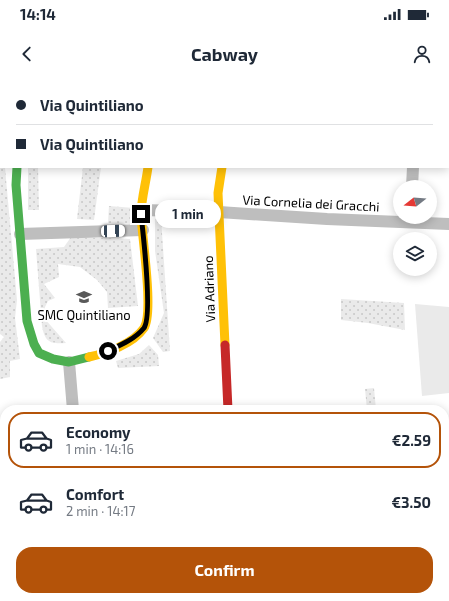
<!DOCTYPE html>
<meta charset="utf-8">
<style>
:root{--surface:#fff;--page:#f6f6f7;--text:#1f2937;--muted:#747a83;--line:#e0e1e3;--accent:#b45309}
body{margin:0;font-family:"Exo 2",sans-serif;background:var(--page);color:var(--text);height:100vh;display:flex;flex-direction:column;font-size:15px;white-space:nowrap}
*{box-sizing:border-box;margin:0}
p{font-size:13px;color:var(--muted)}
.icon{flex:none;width:22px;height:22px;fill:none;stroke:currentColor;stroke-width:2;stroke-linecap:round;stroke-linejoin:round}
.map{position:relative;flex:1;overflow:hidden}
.sheet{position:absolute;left:0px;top:325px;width:449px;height:196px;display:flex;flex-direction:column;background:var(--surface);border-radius:16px 16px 0 0;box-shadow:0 2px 10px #0003}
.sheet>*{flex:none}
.hud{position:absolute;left:0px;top:0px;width:449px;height:88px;box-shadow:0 2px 10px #0003;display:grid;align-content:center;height:88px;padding:0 16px;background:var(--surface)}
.needle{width:26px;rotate:253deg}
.buttons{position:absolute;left:393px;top:100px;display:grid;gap:8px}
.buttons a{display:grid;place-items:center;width:44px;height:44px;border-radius:50%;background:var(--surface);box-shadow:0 2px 10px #0003;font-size:20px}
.end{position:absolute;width:18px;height:18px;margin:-9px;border:5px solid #000;background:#fff;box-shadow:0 0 0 2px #fff}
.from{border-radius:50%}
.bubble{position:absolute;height:28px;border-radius:14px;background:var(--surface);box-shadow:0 2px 10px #0003;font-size:13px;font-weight:700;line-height:28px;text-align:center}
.car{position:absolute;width:12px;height:24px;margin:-12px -6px;border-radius:5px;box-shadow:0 0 3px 1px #0007;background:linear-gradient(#fff 24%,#345 0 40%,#fff 0 76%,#345 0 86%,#fff 0)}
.hud b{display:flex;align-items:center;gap:14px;height:38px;font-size:15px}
.hud b+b{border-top:1px solid var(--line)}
.hud i{width:10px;height:10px;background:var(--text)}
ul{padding:7px 0 0;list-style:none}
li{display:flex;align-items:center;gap:12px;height:56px;margin:0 8px 6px;padding:0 8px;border:2px solid transparent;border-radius:16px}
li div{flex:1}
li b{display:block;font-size:15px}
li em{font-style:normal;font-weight:700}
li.current{border-color:var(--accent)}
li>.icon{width:36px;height:36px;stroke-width:1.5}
.action{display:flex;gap:8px;margin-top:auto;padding:8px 16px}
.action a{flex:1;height:46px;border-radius:16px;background:var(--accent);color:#fff;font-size:16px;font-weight:700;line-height:46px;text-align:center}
.status{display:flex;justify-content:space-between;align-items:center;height:28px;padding:0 20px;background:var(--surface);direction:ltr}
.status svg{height:11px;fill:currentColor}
header{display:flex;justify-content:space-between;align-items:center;height:52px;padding:0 16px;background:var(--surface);font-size:18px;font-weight:700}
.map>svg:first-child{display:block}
.grass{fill:#eaeaea}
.park{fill:url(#park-dots)}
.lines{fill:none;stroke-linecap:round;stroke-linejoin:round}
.street{stroke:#bebebe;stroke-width:12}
.fast{stroke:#4caf50;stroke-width:9}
.slow{stroke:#ffc107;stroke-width:9}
.jam{stroke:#c62828;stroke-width:9}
.route{stroke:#000;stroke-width:5}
.labels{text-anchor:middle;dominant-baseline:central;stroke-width:4;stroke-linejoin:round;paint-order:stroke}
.street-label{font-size:13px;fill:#000;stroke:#fff}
.poi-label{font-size:13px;fill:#000;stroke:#fff}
</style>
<div class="status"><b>14:14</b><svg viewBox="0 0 49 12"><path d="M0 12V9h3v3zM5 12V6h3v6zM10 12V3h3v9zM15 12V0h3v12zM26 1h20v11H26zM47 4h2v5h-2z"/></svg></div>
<header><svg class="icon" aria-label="back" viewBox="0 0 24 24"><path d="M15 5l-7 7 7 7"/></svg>Cabway<svg class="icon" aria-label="person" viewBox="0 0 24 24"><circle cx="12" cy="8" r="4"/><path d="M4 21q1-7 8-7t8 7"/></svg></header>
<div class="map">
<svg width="449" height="521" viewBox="0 0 449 521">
<defs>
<pattern id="park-dots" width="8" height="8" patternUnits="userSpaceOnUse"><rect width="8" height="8" fill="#eaeaea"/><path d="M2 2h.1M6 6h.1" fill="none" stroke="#c7c7c7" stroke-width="1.8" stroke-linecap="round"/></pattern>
</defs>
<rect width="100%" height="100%" fill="#fff"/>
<!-- grass -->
<g class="grass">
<path d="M415,224L449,227V313L422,316Z"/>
<path d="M5,378V414H0V379Z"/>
<path d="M449,435V471L444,472V436Z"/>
<path d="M5,449V516H82L85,520L2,521L0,518V452Z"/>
<path d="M449,488V521H262L261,516H444V489Z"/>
</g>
<!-- park -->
<g class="park">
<path d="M0,0H7L1,1V87H5L6,99L17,220L15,238L20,279L10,281V297L0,299V262L4,257L0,254Z"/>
<path d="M28,87H38L39,130H28Z"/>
<path d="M83,87H101L94,140L77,139Z"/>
<path d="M109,126L134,128L132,144L108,143Z"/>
<path d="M161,138L170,271L163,272L153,258L164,233L155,171V139Z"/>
<path d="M71,157L130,159L138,226L108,228L107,212L97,200L80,187L58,184L59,197L44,204L55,218L48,221L45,227L44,238L66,263C51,264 45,263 42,246L36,169L64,167Z"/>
<path d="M341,219L404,223L405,250L368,243L341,240Z"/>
<path d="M149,265L158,275L159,286L118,288L116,281L139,274Z"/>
<path d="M374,308L376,330H367L365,309Z"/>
</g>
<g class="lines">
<!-- street -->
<g class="street">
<path d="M23,1V0"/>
<path d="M160,1V0"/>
<path d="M448,72H449"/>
<path d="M412,107L413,87"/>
<path d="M142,130L219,132L327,139L449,144"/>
<path d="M20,154L143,150"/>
<path d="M69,282L73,330"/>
<path d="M0,351H5"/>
</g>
<!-- fast -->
<g class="fast">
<path d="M232,0V1"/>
<path d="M17,87L16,105L27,241L34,264L39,273L53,279L69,282L89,277"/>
<path d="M241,516L242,521"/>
</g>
<!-- slow -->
<g class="slow">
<path d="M222,87L218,113L225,265"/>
<path d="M89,277C107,273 133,264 144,248C154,233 142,157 141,135C141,120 146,103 148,87"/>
</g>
<!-- jam -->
<path class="jam" d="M225,265L228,330"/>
</g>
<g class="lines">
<!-- route -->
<path class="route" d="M108,271C121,265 135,259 144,248C153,235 143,153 141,134"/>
</g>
<!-- icons -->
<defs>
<g id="school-bare" transform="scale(1.2)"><path d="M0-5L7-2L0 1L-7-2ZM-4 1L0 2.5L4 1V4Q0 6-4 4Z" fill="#595959" stroke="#fff" stroke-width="2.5" paint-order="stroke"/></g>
</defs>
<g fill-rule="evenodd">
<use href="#school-bare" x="84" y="217"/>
</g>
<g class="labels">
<!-- street labels -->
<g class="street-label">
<text transform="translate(311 123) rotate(3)">Via Cornelia dei Gracchi</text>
<text transform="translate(209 209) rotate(-92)">Via Adriano</text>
</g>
<!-- poi labels -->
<g class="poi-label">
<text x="84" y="235">SMC Quintiliano</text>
</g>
</g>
</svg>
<div class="buttons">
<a><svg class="needle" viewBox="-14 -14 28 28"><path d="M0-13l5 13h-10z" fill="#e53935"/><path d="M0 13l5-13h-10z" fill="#747a83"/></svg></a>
<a><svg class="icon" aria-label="layers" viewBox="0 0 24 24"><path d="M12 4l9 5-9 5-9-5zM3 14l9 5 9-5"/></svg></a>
</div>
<i class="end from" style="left:108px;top:271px"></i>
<i class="end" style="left:141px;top:134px"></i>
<div class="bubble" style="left:155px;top:120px;width:66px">1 min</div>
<i class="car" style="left:113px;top:151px;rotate:88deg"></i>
<div class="hud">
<b><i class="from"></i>Via Quintiliano</b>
<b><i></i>Via Quintiliano</b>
</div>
<section class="sheet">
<ul>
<li class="current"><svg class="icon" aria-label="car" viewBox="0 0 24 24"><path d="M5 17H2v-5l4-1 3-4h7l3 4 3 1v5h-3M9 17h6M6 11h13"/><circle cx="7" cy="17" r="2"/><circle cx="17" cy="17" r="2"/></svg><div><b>Economy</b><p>1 min · 14:16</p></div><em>€2.59</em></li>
<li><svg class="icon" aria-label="car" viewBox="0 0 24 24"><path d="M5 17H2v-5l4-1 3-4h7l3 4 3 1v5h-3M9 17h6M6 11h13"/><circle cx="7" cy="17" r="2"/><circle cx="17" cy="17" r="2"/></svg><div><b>Comfort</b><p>2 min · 14:17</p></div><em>€3.50</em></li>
</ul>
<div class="action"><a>Confirm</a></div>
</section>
</div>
